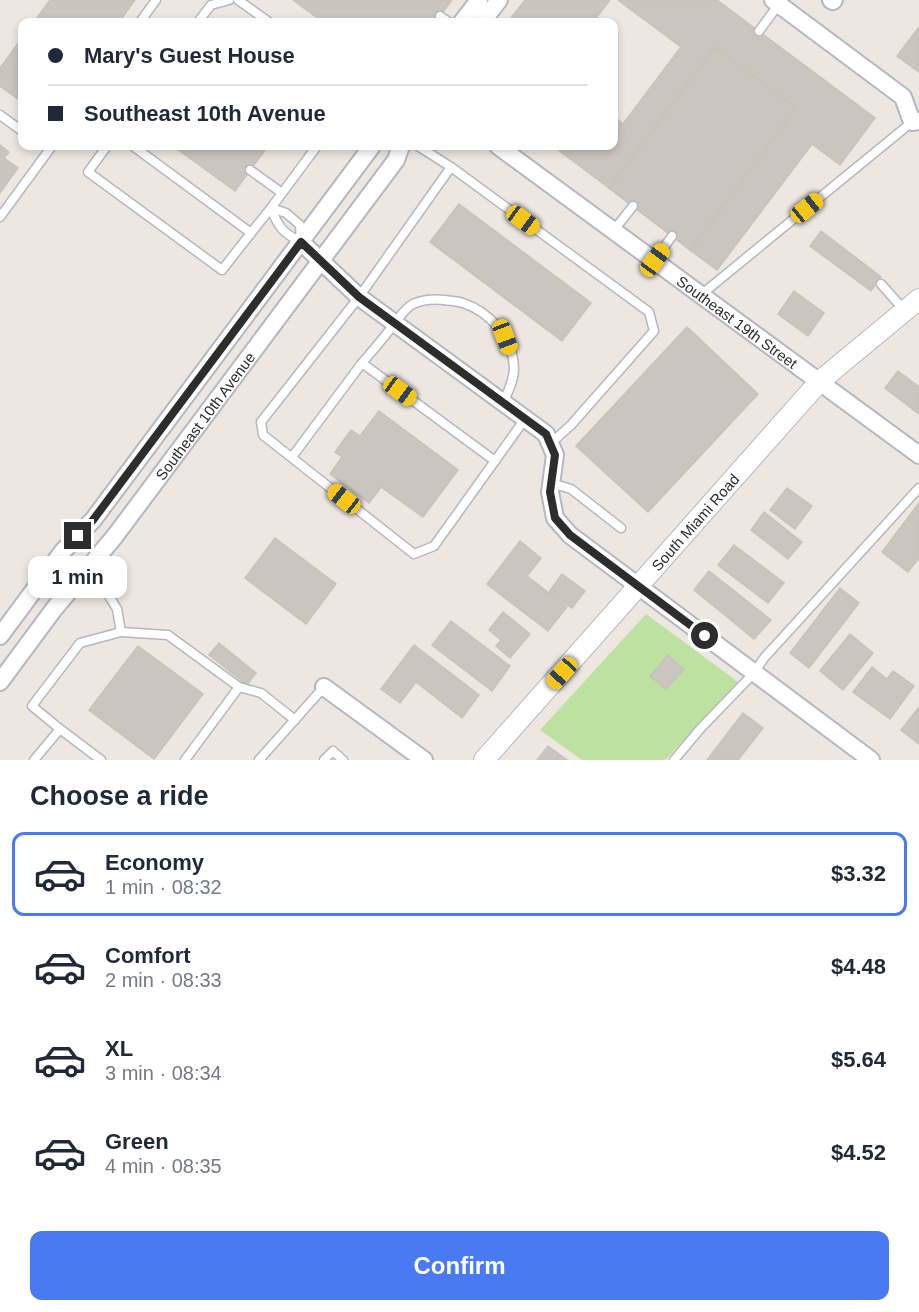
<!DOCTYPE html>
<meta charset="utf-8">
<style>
:root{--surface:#fff;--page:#f2f2f3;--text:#1f2937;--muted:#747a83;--line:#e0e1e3;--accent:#497af2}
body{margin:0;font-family:Helvetica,sans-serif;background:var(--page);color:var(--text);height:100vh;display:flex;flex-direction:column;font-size:22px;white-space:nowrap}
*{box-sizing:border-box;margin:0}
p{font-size:20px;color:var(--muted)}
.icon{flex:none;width:33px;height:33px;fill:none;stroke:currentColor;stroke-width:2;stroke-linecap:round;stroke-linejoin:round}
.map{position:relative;height:760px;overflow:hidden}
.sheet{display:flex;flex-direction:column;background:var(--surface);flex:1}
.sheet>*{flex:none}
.banner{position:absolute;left:18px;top:18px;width:600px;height:132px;border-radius:12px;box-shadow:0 3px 9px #0003;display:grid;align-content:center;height:132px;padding:0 30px;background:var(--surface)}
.end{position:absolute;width:27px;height:27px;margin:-14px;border:8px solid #2d2d2d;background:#fff;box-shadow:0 0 0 3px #fff}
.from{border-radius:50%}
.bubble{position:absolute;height:42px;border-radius:12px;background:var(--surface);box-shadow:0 3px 9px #0003;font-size:20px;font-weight:800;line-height:42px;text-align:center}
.car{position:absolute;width:18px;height:36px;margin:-18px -9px;border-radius:8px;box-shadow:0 0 4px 2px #0007;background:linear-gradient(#f5c518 24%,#345 0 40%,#f5c518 0 76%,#345 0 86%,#f5c518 0)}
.banner b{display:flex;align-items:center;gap:21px;height:57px;font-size:22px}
.banner b+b{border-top:2px solid var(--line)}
.banner i{width:15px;height:15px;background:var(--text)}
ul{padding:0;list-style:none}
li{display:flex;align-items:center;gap:18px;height:84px;margin:0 12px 9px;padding:0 18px;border:3px solid transparent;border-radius:12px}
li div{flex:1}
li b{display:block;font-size:22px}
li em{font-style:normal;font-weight:800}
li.selected{border-color:var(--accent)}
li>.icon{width:54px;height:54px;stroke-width:1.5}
h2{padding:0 30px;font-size:27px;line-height:72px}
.primary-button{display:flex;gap:12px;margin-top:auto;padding:12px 30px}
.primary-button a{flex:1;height:69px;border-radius:12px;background:var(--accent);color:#fff;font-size:24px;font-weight:800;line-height:69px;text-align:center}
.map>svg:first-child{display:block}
.green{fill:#bde1a0}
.building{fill:#cac5bf;stroke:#c9c2ba;stroke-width:1.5}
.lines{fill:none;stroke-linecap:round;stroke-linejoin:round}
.service-casing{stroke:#b4b7c0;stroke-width:11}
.minor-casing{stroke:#b4b7c0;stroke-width:20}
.tertiary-casing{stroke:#b4b7c0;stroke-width:22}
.service{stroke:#fff;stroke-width:8}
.minor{stroke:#fff;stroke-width:16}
.tertiary{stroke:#fff;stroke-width:20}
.route{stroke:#2d2d2d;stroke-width:8}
.labels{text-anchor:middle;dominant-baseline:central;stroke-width:6;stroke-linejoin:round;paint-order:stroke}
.street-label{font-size:15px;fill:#2d2d2d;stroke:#fff}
</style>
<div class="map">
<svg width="919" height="760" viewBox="0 0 919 760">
<rect width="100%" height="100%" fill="#eee7e1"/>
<!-- green -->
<path class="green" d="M646,614L738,682L665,760H582L540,730Z"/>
<!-- building -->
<g class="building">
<path d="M50,0H135L119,22H34Z"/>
<path d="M293,0H452L435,22H323Z"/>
<path d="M525,0H610L593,22H508Z"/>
<path d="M618,0H717L875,118L840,165L812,144L717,270L690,250L796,108L715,47L609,188L553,146H614V116L623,124L681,47Z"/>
<path d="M919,27V72L897,56Z"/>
<path d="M22,38V102L0,86V68Z"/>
<path d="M715,47L796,108L690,250L609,188Z"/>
<path d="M0,145L9,152L4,158L18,168L0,193Z"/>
<path d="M173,146H268L235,191Z"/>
<path d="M459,204L591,303L562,341L430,242Z"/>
<path d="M821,231L881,277L871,291L810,246Z"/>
<path d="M794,291L824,313L808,336L778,314Z"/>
<path d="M687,327L758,394L648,512L576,446Z"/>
<path d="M898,371L919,387V414L885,388Z"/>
<path d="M379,411L458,470L423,517L381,487L369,503L330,474L342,457L335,452L351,430L360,436Z"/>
<path d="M787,488L812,506L795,529L770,510Z"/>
<path d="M919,503V558L908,572L882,552Z"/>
<path d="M764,512L802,542L788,559L751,530Z"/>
<path d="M275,538L336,584L306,624L245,578Z"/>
<path d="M520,541L541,558L527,576L567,607L548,631L487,584Z"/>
<path d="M734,545L784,583L768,603L718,565Z"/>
<path d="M709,571L771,620L754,639L694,590Z"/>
<path d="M562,574L585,591L572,608L549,592Z"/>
<path d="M840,588L859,603L809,668L790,653Z"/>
<path d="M503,612L530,634L510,658L496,646L501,640L489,630Z"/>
<path d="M451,621L510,666L492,691L432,645Z"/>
<path d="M850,634L873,653L843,690L820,671Z"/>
<path d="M219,643L256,673L247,685L209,655Z"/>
<path d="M414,645L479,695L462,718L416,682L400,703L381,689Z"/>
<path d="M138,646L203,694L154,759L89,710Z"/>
<path d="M668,655L684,669L666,689L650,676Z"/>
<path d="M872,667L887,679L893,671L914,686L890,719L853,692Z"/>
<path d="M919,707V744L901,730Z"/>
<path d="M743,713L763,728L738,760H707Z"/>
<path d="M548,746L567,760H537Z"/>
</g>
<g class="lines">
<!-- service casing -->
<g class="service-casing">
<g id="service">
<path d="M238,0L269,22"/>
<path d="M440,16L449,22"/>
<path d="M140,22L156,0"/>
<path d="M198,22L211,5L229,0"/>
<path d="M759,31L779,4"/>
<path d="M0,115L22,131"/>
<path d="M107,146L88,172L222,270L251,233"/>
<path d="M133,146L251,233L271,208L317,146"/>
<path d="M418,146L451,167L649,312L654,331L571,425L550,444"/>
<path d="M451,167L359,297L261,422L263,435L414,554L434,546L525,419"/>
<path d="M250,170L282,193"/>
<path d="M271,208L286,213L300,225L301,242C283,233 278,227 271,208Z"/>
<path d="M0,217L52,146"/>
<path d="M614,230L633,206"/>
<path d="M655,260L672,236"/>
<path d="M881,284L905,311"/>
<path d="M702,294L912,122"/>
<path d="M292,457L362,363"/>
<path d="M495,461L362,363C373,350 384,338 394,324C400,317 404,309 413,304C422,300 434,299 444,300C450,301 457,301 463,303C490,312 513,338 514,368C514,380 508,392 503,403"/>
<path d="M551,483L571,489L621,528"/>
<path d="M121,632L168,635L239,687L185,760"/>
<path d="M239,687L261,693L295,720"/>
<path d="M60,729L32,706L80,643L121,632L117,609L109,596L86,572"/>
<path d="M34,760L60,729L101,760"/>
<path d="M259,760L324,687"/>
<path d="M324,760L333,751L343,760"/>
<path d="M674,760L701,728L754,673L764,658L919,488"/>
</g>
</g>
<!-- minor casing -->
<g class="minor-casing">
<g id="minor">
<path d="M773,0L903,97L912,122L919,121"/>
<path d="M831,0L833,1L834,0"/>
<path d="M462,22L479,0"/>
<path d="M482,22L499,0"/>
<path id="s1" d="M498,146L919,455"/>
<path d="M301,242L359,297L546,434L555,455L550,492L555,518L570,535L871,760"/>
<path d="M0,636L63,551L93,520L372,146"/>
<path id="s2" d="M0,682L54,609L115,536L396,160L401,146"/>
<path d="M324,687L424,760"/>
</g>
</g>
<!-- tertiary casing -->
<g class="tertiary-casing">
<g id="tertiary">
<path id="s3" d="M484,760L820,381L919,299"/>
</g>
</g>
<!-- service -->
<use href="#service" class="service"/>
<!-- minor -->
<use href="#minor" class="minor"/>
<!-- tertiary -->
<use href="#tertiary" class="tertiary"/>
</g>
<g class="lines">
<!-- route -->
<path class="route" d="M78,536L93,520L301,242L359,297L546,434L555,455L550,492L555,518L570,535L705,636"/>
</g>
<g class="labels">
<!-- street labels -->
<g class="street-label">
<text stroke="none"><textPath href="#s1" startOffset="297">Southeast 19th Street</textPath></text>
<text stroke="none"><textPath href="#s2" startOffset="336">Southeast 10th Avenue</textPath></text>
<text stroke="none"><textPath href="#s3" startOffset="318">South Miami Road</textPath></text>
</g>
</g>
</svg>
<i class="end from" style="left:705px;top:636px"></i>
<i class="end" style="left:78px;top:536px"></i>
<div class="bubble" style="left:28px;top:556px;width:99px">1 min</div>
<i class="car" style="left:807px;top:208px;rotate:51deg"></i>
<i class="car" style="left:523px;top:220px;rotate:126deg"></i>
<i class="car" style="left:655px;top:260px;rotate:36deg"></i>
<i class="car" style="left:505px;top:337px;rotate:159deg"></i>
<i class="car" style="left:400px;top:391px;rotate:126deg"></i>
<i class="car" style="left:344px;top:499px;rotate:308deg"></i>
<i class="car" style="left:562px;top:673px;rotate:222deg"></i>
<div class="banner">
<b><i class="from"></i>Mary's Guest House</b>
<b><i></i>Southeast 10th Avenue</b>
</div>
</div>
<section class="sheet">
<h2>Choose a ride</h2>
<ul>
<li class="selected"><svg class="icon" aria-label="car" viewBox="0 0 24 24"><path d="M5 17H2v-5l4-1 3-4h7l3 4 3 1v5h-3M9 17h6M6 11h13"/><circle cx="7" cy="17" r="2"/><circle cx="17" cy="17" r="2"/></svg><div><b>Economy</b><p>1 min · 08:32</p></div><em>$3.32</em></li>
<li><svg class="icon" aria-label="car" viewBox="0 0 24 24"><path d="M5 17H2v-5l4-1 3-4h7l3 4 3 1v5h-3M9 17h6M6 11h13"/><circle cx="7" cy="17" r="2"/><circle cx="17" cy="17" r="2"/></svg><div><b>Comfort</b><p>2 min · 08:33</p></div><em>$4.48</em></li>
<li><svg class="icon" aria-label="car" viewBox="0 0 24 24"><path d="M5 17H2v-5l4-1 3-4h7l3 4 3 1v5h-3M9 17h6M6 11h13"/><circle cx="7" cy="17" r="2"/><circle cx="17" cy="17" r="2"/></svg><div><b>XL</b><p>3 min · 08:34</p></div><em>$5.64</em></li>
<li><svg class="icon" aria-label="car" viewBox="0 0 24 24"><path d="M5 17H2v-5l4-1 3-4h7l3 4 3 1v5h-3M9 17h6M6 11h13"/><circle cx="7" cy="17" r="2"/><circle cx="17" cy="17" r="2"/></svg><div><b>Green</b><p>4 min · 08:35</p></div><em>$4.52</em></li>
</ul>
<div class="primary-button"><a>Confirm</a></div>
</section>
